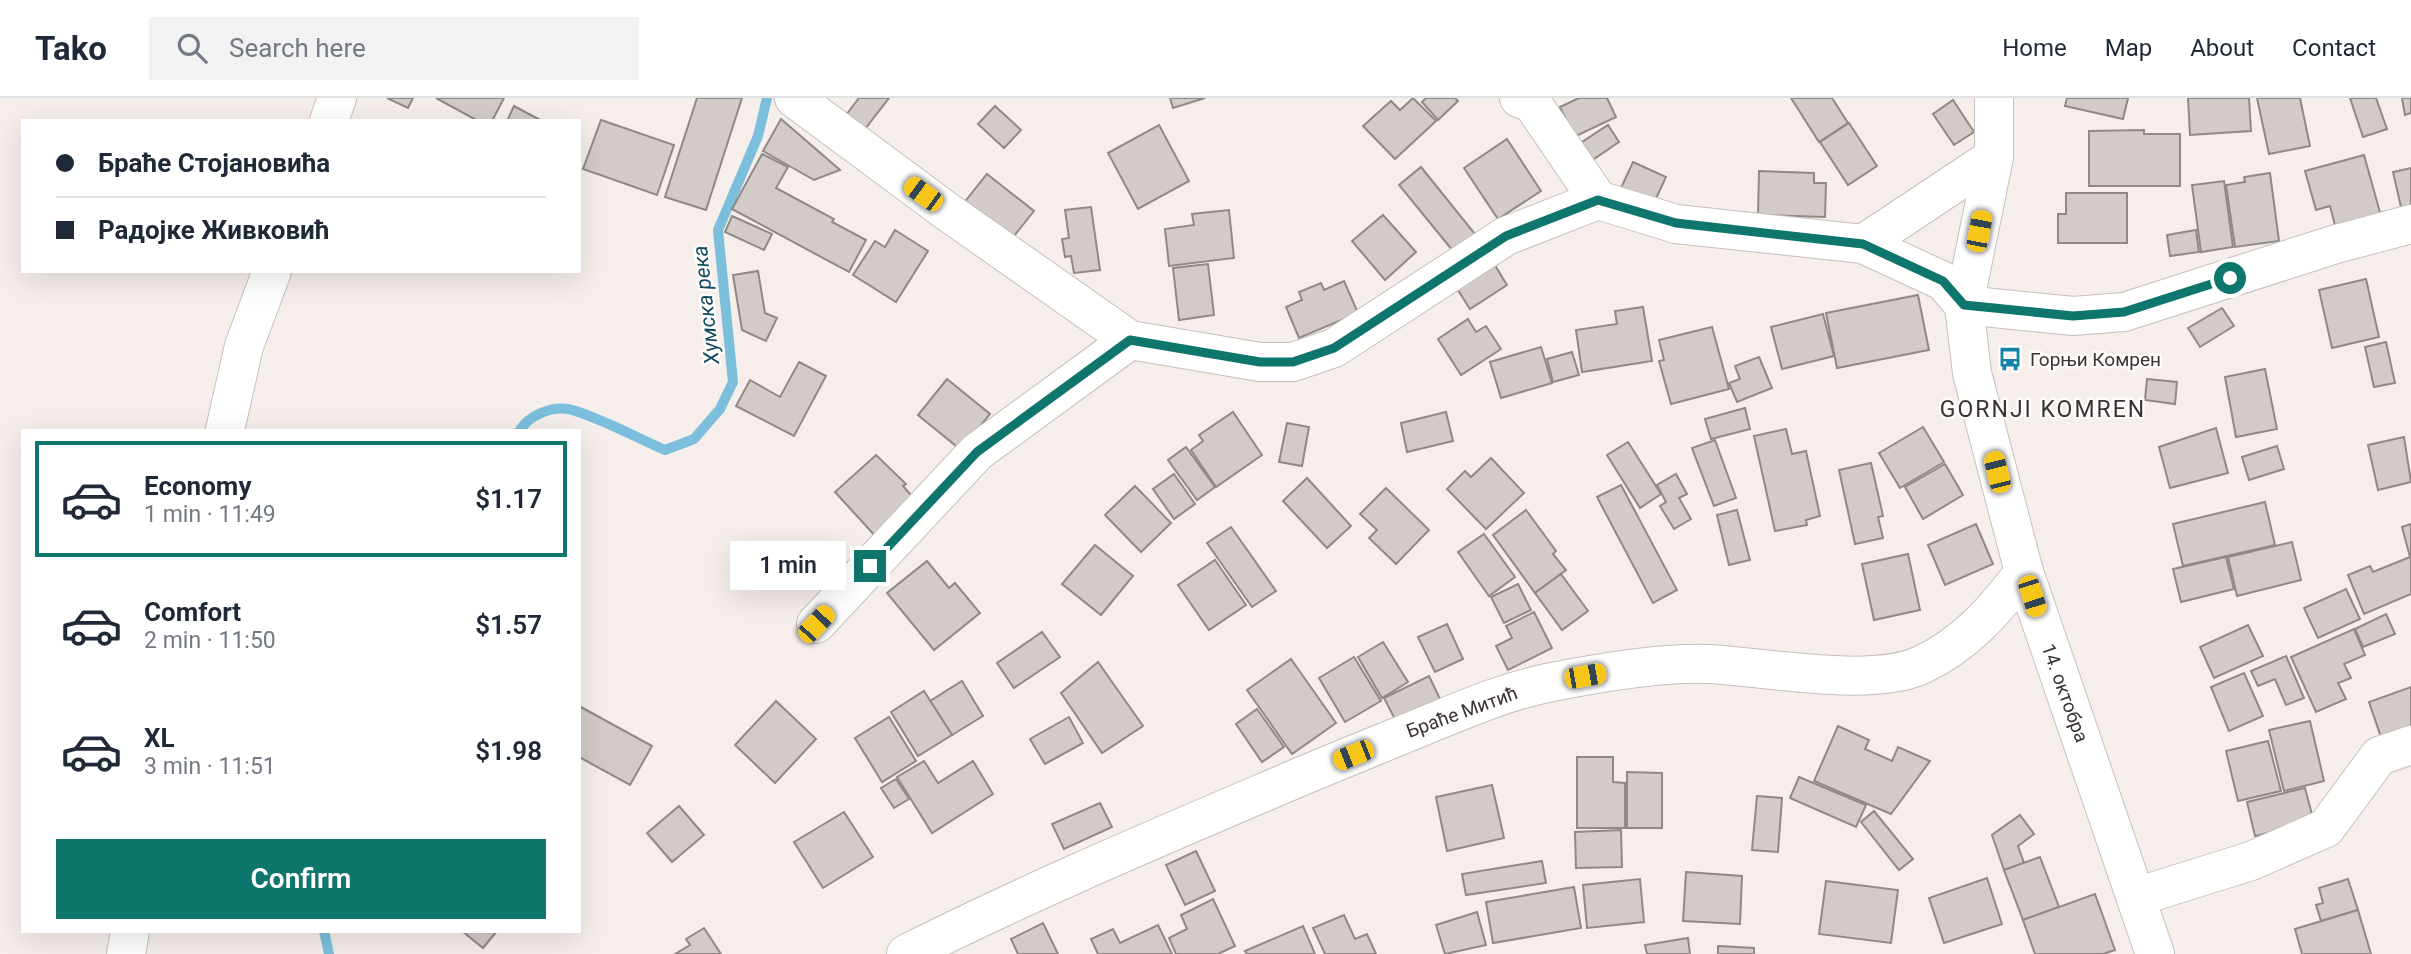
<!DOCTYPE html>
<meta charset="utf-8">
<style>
:root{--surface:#fff;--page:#f2f2f3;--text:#1f2937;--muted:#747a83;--line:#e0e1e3;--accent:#0f766e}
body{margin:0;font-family:Roboto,sans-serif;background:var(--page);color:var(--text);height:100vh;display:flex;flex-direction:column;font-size:26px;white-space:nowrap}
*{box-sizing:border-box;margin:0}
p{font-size:23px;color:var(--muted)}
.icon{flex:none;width:38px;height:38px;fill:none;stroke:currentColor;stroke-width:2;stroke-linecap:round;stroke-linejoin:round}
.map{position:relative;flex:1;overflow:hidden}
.drawer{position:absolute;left:21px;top:331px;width:560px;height:504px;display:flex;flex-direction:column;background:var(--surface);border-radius:0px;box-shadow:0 7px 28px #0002}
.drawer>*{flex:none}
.banner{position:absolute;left:21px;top:21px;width:560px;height:154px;border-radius:0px;box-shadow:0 7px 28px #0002;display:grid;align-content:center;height:154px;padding:0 35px;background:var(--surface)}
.end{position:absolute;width:32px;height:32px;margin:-16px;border:9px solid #0f766e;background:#fff;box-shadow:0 0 0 4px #fff}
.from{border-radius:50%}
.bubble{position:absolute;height:49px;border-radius:0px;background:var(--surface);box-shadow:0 7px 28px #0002;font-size:23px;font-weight:600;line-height:49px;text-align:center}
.car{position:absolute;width:21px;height:42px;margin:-21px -10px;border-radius:9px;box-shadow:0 0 5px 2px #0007;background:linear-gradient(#f5c518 24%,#345 0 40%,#f5c518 0 76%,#345 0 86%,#f5c518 0)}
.banner b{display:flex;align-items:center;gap:24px;height:66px;font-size:26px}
.banner b+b{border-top:2px solid var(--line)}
.banner i{width:18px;height:18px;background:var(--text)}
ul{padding:12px 0 0;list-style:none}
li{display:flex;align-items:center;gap:21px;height:116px;margin:0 14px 10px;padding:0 21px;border:4px solid transparent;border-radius:0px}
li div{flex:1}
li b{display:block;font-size:26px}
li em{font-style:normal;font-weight:600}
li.active{border-color:var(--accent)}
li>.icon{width:63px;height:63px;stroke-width:1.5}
.primary-button{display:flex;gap:14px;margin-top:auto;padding:14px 35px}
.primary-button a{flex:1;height:80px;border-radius:0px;background:var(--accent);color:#fff;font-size:28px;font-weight:600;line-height:80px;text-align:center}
header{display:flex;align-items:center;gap:42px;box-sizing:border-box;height:98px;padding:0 35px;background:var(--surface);border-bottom:2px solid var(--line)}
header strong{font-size:33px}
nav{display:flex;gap:38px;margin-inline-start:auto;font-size:24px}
.search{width:490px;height:63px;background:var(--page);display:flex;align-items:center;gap:18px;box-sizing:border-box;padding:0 24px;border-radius:0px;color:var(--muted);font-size:26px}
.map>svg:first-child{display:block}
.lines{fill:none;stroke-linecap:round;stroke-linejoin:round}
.stream{stroke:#7bbfdd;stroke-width:10}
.building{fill:#d3cbc8;stroke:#908986;stroke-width:2}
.minor-casing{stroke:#c7bfbc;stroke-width:40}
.minor{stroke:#fff;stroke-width:38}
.route{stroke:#0f766e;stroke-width:9}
.labels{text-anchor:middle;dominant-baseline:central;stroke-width:5;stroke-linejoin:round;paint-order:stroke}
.poi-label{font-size:19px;fill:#373433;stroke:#fffdfc;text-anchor:start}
.street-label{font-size:19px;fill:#373433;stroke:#fffdfc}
.water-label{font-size:21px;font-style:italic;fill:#114a5f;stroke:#fffdfc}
.quarter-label{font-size:23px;letter-spacing:2px;fill:#373433;stroke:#fffdfc}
</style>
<header>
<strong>Tako</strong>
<div class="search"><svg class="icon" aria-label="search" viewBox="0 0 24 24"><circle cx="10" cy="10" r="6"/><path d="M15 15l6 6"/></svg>Search here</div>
<nav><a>Home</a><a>Map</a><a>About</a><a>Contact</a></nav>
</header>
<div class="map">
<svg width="2411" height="856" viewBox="0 0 2411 856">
<rect width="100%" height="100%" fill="#f6eeeb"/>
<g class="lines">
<!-- stream -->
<g class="stream">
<path d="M520,332C529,318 550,308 568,311C590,315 642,342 665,352L694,341L720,311L733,284L718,132L758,38L767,0"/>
<path d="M324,833L329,856"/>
</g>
</g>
<!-- building -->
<g class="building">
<path d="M387,0H413L408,10Z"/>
<path d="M436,0H504L492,23H478Z"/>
<path d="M697,0H742L706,112L665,99Z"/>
<path d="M859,0H889L865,31L846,17Z"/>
<path d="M1170,0H1205L1173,10Z"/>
<path d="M1413,0L1436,23L1395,61L1363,28L1391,3L1400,12Z"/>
<path d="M1426,0H1455L1458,3L1438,22L1422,4Z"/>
<path d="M1579,0H1607L1616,19L1574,39L1560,9Z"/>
<path d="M1791,0H1832L1848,25L1819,44Z"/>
<path d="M2067,0H2128L2123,21L2065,8Z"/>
<path d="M2188,0H2249L2251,33L2190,37Z"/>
<path d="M2257,0H2300L2310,48L2269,56Z"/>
<path d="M2350,0H2376L2387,31L2363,39Z"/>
<path d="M2402,0H2411V15L2405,17Z"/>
<path d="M1953,2L1974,34L1954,47L1933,16Z"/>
<path d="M514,8L542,23H507Z"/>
<path d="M995,8L1021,32L1004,50L978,26Z"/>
<path d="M781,21L840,72L814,82L763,53Z"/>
<path d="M601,22L674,47L657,97L583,71Z"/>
<path d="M1849,25L1877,68L1848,87L1820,44Z"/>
<path d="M1159,27L1189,83L1138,111L1108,55Z"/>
<path d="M1608,27L1619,44L1591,63L1579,46Z"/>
<path d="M2144,32V36H2180V88H2089V33Z"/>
<path d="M1507,41L1541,93L1498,121L1464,70Z"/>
<path d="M762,56L788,69L776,90L834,121L832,124L866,142L849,174L732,111Z"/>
<path d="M2364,57L2381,118L2336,131L2330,108L2316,112L2305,73Z"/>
<path d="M1633,64L1666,79L1653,107L1620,92Z"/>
<path d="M1421,69L1475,136L1453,153L1399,87Z"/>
<path d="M2411,70V117L2403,118L2393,74Z"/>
<path d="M1759,73L1814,75V85H1826L1825,119L1758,117Z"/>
<path d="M2270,75L2279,143L2235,149L2226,87L2245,84L2244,79Z"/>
<path d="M987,76L1034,113L1010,143L963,106Z"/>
<path d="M2224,83L2233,149L2201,154L2192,87Z"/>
<path d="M2066,95H2127V145H2058V116H2066Z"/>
<path d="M1091,109L1100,172L1074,175L1071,158L1065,159L1062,141L1069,140L1065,112Z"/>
<path d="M1229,112L1234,160L1169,168L1165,131L1194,127L1192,116Z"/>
<path d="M1383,117L1416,154L1385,182L1352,143Z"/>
<path d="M732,118L772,136L764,152L725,134Z"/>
<path d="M895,132L928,153L896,204L853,177L875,143L885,149Z"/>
<path d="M2196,132L2199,154L2170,158L2167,137Z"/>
<path d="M1493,164L1507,187L1470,211L1456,189Z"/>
<path d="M1208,166L1214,217L1179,222L1173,170Z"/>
<path d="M758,173L765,215L777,220L766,243L742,232L733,177Z"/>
<path d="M2366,181L2379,239L2332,250L2319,192Z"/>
<path d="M1344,183L1358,215L1299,240L1286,209L1302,202L1299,194L1321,185L1324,192Z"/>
<path d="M1918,197L1929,252L1837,270L1826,215Z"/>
<path d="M1643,209L1652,263L1582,274L1576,232L1617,226L1615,213Z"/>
<path d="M2222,210L2234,228L2200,249L2188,230Z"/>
<path d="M1823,216L1834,258L1782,271L1771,229Z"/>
<path d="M1468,221L1476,234L1486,228L1501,251L1461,277L1438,241Z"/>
<path d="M1712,229L1729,291L1671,306L1659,263L1664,262L1659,242Z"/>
<path d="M2386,244L2395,285L2374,289L2365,249Z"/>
<path d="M1541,249L1552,285L1501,300L1490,264Z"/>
<path d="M1572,254L1579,277L1553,284L1547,261Z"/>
<path d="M1759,259L1772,290L1737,304L1729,285L1740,281L1735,268Z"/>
<path d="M799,264L826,278L794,338L736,308L750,282L780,299Z"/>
<path d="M2265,271L2277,331L2236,339L2225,279Z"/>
<path d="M947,281L990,316L961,352L918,317Z"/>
<path d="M2147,281L2177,284L2175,306L2145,302Z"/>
<path d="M1745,310L1750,331L1711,341L1705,321Z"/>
<path d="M1233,314L1262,357L1216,389L1191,352L1203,343L1199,337Z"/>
<path d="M1446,314L1453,343L1407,354L1401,325Z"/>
<path d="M1287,325L1309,329L1302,368L1279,364Z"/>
<path d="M1923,329L1944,364L1900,390L1879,355Z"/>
<path d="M2216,330L2228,375L2170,390L2159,349Z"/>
<path d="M1786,331L1792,356L1806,353L1820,418L1806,422L1807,427L1775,433L1754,338Z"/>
<path d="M2404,339L2411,384L2378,392L2368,347Z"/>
<path d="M1715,342L1736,400L1714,408L1692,350Z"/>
<path d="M1628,344L1661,396L1640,410L1607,357Z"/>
<path d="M2277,348L2284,371L2249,382L2242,359Z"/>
<path d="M1186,349L1215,389L1197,402L1168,362Z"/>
<path d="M876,357L906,386L903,388L918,405L878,441L835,394Z"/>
<path d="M1491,360L1524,395L1486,431L1447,391L1465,373L1471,379Z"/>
<path d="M1871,365L1883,418L1878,419L1883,440L1855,446L1839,372Z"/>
<path d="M1945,366L1963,397L1923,421L1905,389Z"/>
<path d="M1174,376L1195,406L1174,421L1153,391Z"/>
<path d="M1676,376L1687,396L1679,400L1691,421L1674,431L1660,408L1666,404L1657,387Z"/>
<path d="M1307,380L1351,428L1327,450L1283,403Z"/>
<path d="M1621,387L1677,492L1653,505L1597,399Z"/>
<path d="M1135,388L1171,425L1141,454L1105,417Z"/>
<path d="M1386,390L1429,432L1396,466L1369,440L1377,432L1360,416Z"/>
<path d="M2265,404L2275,447L2183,468L2173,426Z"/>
<path d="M1526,412L1556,453L1553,456L1566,472L1535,495L1493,437Z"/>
<path d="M1737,412L1750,462L1729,467L1717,417Z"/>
<path d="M1976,426L1993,466L1945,487L1928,447Z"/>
<path d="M2411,426V496L2364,516L2348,477L2370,468L2373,474L2410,459L2402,429Z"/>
<path d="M1231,429L1276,493L1252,509L1207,445Z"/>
<path d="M1484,436L1515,479L1489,498L1458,454Z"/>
<path d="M2292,444L2301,482L2237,498L2228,459Z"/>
<path d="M1095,447L1133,478L1101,517L1062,486Z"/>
<path d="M1908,456L1920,512L1874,522L1862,466Z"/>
<path d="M2226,459L2234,491L2181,504L2173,471Z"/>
<path d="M1215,462L1246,507L1209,532L1178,487Z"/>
<path d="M927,463L949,490L955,485L980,515L934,552L887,495Z"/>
<path d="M1561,476L1588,513L1562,532L1535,495Z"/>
<path d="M1518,486L1531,512L1504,525L1491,499Z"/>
<path d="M2346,491L2360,521L2318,540L2304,510Z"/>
<path d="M1534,514L1552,550L1508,572L1496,548L1512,540L1506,528Z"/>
<path d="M2386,516L2395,536L2363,549L2355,531Z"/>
<path d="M1447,526L1463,561L1435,574L1418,539Z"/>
<path d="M2248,527L2263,558L2214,580L2200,549Z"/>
<path d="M2354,531L2365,557L2344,566L2351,580L2338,585L2346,601L2316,614L2291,559Z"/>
<path d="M1042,534L1060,559L1014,590L997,565Z"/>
<path d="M1383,544L1408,584L1382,600L1358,559Z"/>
<path d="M2286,558L2304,600L2286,607L2275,581L2258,588L2251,573Z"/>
<path d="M1354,559L1381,603L1345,624L1319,580Z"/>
<path d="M1291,561L1336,625L1292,656L1247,592Z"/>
<path d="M1098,564L1143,628L1102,655L1061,595Z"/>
<path d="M2244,575L2263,618L2229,633L2211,589Z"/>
<path d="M1429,578L1441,603L1397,625L1384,600Z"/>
<path d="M962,583L983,618L952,637L930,603Z"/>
<path d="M2411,589V635L2383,645L2369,604Z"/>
<path d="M924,593L952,637L918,658L891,614Z"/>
<path d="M776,603L816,641L775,685L735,647Z"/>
<path d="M579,608L652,648L630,687L579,659Z"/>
<path d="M1257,611L1284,649L1262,664L1236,626Z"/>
<path d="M889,619L916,663L882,684L855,640Z"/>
<path d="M1069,619L1083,645L1045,666L1030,641Z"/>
<path d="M2310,623L2324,683L2284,693L2269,632Z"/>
<path d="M1838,628L1869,642L1865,651L1892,663L1898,649L1930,663L1891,716L1814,683Z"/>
<path d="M2268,643L2281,693L2238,703L2226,653Z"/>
<path d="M1577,659H1613V684L1625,685V730H1577Z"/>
<path d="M924,663L938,685L973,663L993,696L932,735L897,679Z"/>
<path d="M1627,674L1662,675V730H1627Z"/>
<path d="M1799,679L1866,707L1856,729L1790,700Z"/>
<path d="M896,681L909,701L894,710L881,690Z"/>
<path d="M1492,687L1504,740L1447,753L1436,699Z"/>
<path d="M2305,690L2314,724L2255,738L2247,704Z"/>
<path d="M1757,698L1782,700L1778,754L1752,752Z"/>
<path d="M1100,705L1112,729L1064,751L1052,726Z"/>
<path d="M679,708L704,737L672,764L647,735Z"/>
<path d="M1874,713L1913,761L1899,772L1861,724Z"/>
<path d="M844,714L873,759L823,790L794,744Z"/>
<path d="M2020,717L2034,736L2018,748L2024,765L2004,772L1992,737Z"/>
<path d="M1621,732L1622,769L1576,770L1575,734Z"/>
<path d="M1196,753L1215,793L1185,807L1166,767Z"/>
<path d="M2040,759L2059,809L2023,822L2004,772Z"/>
<path d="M1542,763L1546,785L1466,797L1462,776Z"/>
<path d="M1686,774L1742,778L1740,826L1683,823Z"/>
<path d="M1987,780L2002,826L1944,845L1929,800Z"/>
<path d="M1640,781L1644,824L1587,830L1583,787Z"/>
<path d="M2348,781L2358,812L2321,823L2316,807L2323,805L2319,790Z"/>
<path d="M1826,783L1898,792L1891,845L1819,836Z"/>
<path d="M1574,789L1581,830L1493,845L1486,804Z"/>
<path d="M2095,796L2115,852L2103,856H2035L2023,822Z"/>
<path d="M1213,801L1235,848L1218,856H1176L1169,840L1187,831L1181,817Z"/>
<path d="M2358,812L2371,856H2302L2295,831Z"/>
<path d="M1477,814L1486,847L1445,856L1436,827Z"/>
<path d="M1344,817L1355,841L1367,836L1376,856H1325L1313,830Z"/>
<path d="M1043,825L1058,856H1018L1011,841Z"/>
<path d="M1158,827L1172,856H1098L1091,841L1113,831L1120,845Z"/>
<path d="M1303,828L1315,856H1247L1245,853Z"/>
<path d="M704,830L721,856H675L690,847L686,841Z"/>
<path d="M462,833H497L483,850Z"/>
<path d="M1688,840L1690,856H1647L1645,847Z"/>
<path d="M1718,848L1754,850V856H1718Z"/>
</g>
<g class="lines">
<!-- minor casing -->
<g class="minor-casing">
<g id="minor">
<path d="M794,0L945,112L1130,242L1260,264H1293L1334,250L1506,138L1598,102L1676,126L1863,146L1943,183L1964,207"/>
<path d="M1519,0L1532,5L1598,102"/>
<path d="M1994,0V59L1964,207L1972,275L2024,474L2155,856"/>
<path d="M329,23L337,0"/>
<path d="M1863,146L1994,59"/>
<path d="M1964,207L2073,218L2124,214L2336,146L2411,126"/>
<path d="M225,332L244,248L272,173"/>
<path d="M816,526L977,354L1130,242"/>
<path d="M2136,799L2251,763L2326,730L2379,658L2411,647"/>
<path d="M126,856L130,833"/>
<path d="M906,856C1033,792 1164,737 1295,681C1340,662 1385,644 1431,625C1470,609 1510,592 1552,584C1598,575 1662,564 1709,566C1765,569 1871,590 1921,567C1965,547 1996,511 2024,474"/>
</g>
</g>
<!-- minor -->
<use href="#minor" class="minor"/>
</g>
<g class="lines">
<!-- route -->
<path class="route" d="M870,468L977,354L1130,242L1260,264H1293L1334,250L1506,138L1598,102L1676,125L1863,146L1943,183L1964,207L2073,218L2124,214L2230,180"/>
</g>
<!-- icons -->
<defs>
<g id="bus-bare" transform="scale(1.89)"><path d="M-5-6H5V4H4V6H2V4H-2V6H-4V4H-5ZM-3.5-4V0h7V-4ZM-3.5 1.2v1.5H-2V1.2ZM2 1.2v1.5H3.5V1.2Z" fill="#1284aa" stroke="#fffdfc" stroke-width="2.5" paint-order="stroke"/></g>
</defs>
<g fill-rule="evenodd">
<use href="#bus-bare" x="2010" y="261"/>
</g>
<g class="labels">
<!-- poi labels -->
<g class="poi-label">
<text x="2030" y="261">Горњи Комрен</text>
</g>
<!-- street labels -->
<g class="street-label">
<text transform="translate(2065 595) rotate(70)">14. октобра</text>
<text transform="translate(1462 614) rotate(-20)">Браће Митић</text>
</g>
<!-- water labels -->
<g class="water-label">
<text transform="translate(706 207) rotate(-96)">Хумска река</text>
</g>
<!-- quarter labels -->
<g class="quarter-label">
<text x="2043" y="311">GORNJI KOMREN</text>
</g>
</g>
</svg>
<i class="end from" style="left:2230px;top:180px"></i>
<i class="end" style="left:870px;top:468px"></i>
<div class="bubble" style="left:730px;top:443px;width:116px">1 min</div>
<i class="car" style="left:923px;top:96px;rotate:306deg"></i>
<i class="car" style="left:1979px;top:133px;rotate:11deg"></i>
<i class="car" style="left:1997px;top:374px;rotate:346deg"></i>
<i class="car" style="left:2032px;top:498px;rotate:162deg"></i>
<i class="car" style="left:816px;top:526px;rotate:43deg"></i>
<i class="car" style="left:1585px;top:578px;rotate:80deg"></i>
<i class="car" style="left:1353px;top:657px;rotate:248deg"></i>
<div class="banner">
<b><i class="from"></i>Браће Стојановића</b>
<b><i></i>Радојке Живковић</b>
</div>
<section class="drawer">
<ul>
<li class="active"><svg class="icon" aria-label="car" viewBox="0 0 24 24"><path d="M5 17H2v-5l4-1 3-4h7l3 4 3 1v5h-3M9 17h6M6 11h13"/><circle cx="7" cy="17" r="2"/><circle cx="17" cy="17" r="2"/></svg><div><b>Economy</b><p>1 min · 11:49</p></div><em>$1.17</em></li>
<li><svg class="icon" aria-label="car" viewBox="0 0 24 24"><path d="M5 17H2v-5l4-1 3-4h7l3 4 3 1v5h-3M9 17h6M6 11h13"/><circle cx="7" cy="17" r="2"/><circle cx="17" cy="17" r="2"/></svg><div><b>Comfort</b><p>2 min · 11:50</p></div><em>$1.57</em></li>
<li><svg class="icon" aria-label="car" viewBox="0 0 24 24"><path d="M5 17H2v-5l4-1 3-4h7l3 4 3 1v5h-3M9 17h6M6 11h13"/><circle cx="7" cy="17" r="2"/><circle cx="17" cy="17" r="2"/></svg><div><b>XL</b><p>3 min · 11:51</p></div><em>$1.98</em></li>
</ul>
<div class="primary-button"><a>Confirm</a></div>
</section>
</div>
